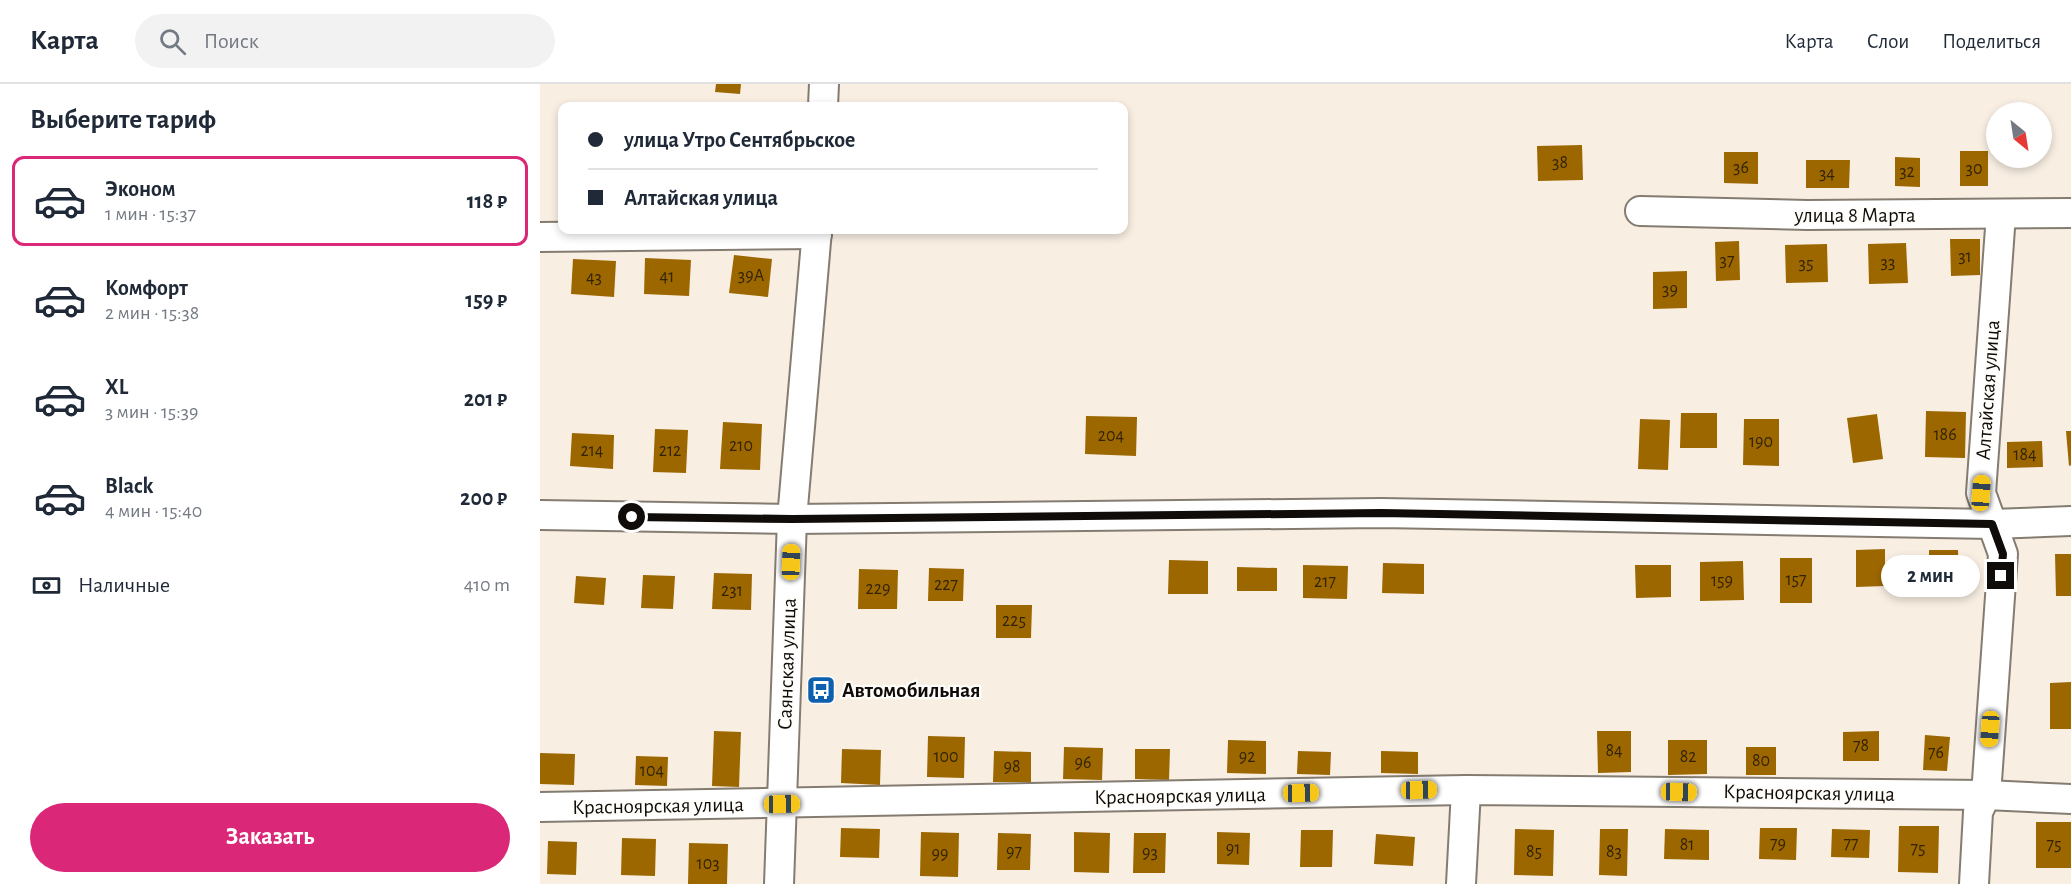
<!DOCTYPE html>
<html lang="ru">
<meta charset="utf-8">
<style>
:root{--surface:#fff;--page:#f2f2f3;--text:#1f2937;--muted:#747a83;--line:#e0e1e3;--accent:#db2777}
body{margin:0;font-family:"Alegreya Sans",sans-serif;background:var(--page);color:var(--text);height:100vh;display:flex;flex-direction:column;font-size:22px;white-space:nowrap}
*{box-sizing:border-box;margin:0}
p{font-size:20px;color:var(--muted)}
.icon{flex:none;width:33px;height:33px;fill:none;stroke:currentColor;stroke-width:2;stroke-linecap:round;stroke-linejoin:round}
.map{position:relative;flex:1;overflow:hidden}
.details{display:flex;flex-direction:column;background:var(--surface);width:540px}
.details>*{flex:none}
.banner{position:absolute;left:18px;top:18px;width:570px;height:132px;border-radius:12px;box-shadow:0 3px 9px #0003;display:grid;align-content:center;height:132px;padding:0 30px;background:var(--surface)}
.needle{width:39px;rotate:150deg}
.controls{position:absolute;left:1446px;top:18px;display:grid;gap:12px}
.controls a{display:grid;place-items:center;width:66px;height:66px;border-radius:50%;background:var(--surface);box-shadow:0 3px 9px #0003;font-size:30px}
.end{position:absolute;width:27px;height:27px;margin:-14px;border:8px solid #0f0c09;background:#fff;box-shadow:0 0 0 3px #fff}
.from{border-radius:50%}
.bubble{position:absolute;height:42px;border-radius:21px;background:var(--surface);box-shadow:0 3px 9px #0003;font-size:20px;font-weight:700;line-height:42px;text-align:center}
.car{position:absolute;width:18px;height:36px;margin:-18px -9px;border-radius:8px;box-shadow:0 0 4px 2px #0007;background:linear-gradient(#f5c518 24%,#345 0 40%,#f5c518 0 76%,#345 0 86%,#f5c518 0)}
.banner b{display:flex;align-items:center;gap:21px;height:57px;font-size:22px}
.banner b+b{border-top:2px solid var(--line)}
.banner i{width:15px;height:15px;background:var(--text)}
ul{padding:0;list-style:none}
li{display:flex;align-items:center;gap:18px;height:90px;margin:0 12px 9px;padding:0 18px;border:3px solid transparent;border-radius:12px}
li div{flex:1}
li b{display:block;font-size:22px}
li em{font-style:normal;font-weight:700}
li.selected{border-color:var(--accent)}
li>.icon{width:54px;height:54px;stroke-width:1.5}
h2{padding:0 30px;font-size:27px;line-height:72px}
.pay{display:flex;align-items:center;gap:15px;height:66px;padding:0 30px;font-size:22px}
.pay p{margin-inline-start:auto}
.button{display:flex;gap:12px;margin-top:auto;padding:12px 30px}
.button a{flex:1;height:69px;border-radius:36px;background:var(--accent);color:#fff;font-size:24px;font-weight:700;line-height:69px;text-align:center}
header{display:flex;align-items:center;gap:36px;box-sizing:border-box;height:84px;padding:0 30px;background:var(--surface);border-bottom:2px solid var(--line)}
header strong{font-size:28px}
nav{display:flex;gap:33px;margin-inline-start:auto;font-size:21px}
.search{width:420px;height:54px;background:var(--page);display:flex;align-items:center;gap:15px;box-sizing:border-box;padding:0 21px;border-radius:33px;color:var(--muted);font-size:22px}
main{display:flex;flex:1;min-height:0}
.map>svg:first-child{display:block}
.building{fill:#9d6700}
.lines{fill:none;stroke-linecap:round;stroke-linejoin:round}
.street-casing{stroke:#847c71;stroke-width:32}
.street{stroke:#fff;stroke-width:28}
.route{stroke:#0f0c09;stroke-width:8}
.labels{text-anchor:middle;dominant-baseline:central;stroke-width:4.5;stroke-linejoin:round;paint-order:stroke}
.number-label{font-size:18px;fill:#322307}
.street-label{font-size:21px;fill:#0f0c09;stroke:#fffdfa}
.poi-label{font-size:21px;font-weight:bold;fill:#0f0c09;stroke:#fffdfa;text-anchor:start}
</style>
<header>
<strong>Карта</strong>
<div class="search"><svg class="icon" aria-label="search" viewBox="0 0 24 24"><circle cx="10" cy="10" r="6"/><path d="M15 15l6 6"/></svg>Поиск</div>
<nav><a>Карта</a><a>Слои</a><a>Поделиться</a></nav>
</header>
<main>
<section class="details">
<h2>Выберите тариф</h2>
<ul>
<li class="selected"><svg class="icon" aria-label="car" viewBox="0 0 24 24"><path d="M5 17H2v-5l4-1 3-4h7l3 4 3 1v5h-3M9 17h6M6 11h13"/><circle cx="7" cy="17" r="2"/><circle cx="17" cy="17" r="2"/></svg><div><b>Эконом</b><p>1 мин · 15:37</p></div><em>118 ₽</em></li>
<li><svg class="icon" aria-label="car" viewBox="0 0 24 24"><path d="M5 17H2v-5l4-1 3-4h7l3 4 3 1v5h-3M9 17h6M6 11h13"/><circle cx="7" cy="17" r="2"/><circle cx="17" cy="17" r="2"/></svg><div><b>Комфорт</b><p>2 мин · 15:38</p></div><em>159 ₽</em></li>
<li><svg class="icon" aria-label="car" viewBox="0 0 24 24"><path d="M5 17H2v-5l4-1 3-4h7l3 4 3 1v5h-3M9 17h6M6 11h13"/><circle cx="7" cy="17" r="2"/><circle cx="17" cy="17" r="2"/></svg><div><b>XL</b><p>3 мин · 15:39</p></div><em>201 ₽</em></li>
<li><svg class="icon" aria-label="car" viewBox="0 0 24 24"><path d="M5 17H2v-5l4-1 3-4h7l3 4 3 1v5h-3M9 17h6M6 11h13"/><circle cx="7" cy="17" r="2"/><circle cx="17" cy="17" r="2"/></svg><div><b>Black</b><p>4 мин · 15:40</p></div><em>200 ₽</em></li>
</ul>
<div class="pay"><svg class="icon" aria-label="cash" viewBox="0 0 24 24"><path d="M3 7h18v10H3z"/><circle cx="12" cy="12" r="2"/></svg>Наличные<p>410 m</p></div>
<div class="button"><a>Заказать</a></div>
</section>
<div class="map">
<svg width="1531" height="800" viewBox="0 0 1531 800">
<rect width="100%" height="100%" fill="#f8eee2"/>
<!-- building -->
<g class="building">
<path d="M176,0H201L200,10L175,8Z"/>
<path d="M1042,61L1043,96L998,97L997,62Z"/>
<rect x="1420" y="67" width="28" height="35"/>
<path d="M1184,68H1218V100L1184,99Z"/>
<path d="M1355,73L1380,74V103L1355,102Z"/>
<path d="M1266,76H1310L1309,104H1266Z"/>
<path d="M1410,155H1440V191L1411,192Z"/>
<path d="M1199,157L1200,196L1176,197L1175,158Z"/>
<path d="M1366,159L1368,199L1329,200L1328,160Z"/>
<path d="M1287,160L1288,198L1246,199L1245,161Z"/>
<path d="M194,171L232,175L228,213L189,209Z"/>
<path d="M105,174L151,176L149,212L104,210Z"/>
<path d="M33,175L76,177L74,213L31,210Z"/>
<path d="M1147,187V224L1113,225V188Z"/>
<path d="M1386,327L1426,328L1425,374L1385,373Z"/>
<path d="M1141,329H1177V364H1140Z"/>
<path d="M1337,330L1343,375L1313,379L1307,334Z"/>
<path d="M546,332L597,333L596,372L545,370Z"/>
<path d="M1100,335L1130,336L1128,386L1098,385Z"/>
<path d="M1204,335H1239V382L1203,381Z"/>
<path d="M183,338L222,340L220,386L180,385Z"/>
<path d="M115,345L148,346L146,389L113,388Z"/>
<path d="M1526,347H1531V381L1529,382Z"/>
<path d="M32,349L74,351L73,385L30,382Z"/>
<path d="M1502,357L1503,383L1467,384V358Z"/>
<path d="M1345,465V502L1316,503V466Z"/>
<path d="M1389,466H1418L1419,512L1389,513Z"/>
<path d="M1515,470H1531V512H1516Z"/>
<rect x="1240" y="474" width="32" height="45"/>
<path d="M629,476L668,477V510H628Z"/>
<path d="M1203,477L1204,516L1160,517V478Z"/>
<path d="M843,479L884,480V510L842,509Z"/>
<path d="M763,481L808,482L807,515L763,514Z"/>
<path d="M1095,481H1131V513L1096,514Z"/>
<path d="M697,483L737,484V507H697Z"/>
<path d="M389,484L424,485L423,517H388Z"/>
<path d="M319,485L358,486L357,525H318Z"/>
<path d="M174,489L212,490L211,526L172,525Z"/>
<path d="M103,491L135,492L133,525L101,524Z"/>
<path d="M36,492L66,494L64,521L34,519Z"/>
<path d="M456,521H492L491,554H456Z"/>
<path d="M1531,598V645H1510V599Z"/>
<path d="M174,647L201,648L199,703L172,702Z"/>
<path d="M1057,647H1091V688L1058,689Z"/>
<path d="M1339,647V677H1303V648Z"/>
<path d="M1385,651L1410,653L1407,687L1383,686Z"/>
<path d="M388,652L425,653L424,694L387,693Z"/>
<path d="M688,656L726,657V690L687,689Z"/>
<path d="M1128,656H1167V690L1128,691Z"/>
<path d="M524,663L563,664L562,696L523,695Z"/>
<rect x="1206" y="663" width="30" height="28"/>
<path d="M302,665L341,666L340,701L301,699Z"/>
<path d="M595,665H630L629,696L595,695Z"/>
<path d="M454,667L491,668V698H453Z"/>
<path d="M758,667L791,668L790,691L757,690Z"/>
<path d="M841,667L878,668V690L841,689Z"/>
<path d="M0,669L35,670L34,701L0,700Z"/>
<path d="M96,672L128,673L127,702L95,701Z"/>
<rect x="1496" y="738" width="35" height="46"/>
<path d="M1359,742H1399L1398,789L1358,788Z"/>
<path d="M301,744L340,745L339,774L300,773Z"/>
<path d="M1220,744H1257L1256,776L1219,775Z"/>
<path d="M975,745L1014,746L1013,792L974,791Z"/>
<path d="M1060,745H1088L1087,792L1059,791Z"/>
<path d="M1125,745L1169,746V776L1124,775Z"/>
<path d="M1292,745L1330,746L1329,774L1291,773Z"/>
<path d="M761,746H793L792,783H760Z"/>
<path d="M381,748L419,749L418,793L380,792Z"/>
<path d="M534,748L570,749L569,789L534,788Z"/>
<path d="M677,748L710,749L709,781L677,780Z"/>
<path d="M458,749L491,750L490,786H457Z"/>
<path d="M594,749H626L625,789H593Z"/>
<path d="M836,750L875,753L873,782L834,780Z"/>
<path d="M82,754L116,755L115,792L81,791Z"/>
<path d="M8,757L37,758L36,791L7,790Z"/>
<path d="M149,759L188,760L187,800H148Z"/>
</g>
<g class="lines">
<!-- street casing -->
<g class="street-casing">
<g id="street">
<path d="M283,22L284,0"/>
<path d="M1100,127L1267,131L1531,129"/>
<path d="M0,153L277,150"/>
<path d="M0,431L252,435L841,429L1452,440L1531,437"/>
<path d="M0,723L926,706L1446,711L1531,715"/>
<path d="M239,800L252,435L277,146"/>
<path d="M921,800L926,706"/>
<path d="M1434,800L1438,728L1446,711L1463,470L1441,409L1461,130"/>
</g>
</g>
<!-- street -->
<use href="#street" class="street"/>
</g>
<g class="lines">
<!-- route -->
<path class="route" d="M92,433L252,435L841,429L1452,440L1463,470L1461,492"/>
</g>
<!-- icons -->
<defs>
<g id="bus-square" transform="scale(1.5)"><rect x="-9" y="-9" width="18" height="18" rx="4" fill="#0c60ae" stroke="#fffdfa"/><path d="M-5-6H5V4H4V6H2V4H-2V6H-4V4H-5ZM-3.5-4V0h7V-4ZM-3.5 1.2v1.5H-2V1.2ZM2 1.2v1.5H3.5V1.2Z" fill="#fff"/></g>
</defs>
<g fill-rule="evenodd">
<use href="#bus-square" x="281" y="606"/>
</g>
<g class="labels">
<!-- number labels -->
<g class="number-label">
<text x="1020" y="79">38</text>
<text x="1201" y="84">36</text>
<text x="1434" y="85">30</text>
<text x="1367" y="88">32</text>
<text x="1287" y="90">34</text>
<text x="1425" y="173">31</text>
<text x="1187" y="177">37</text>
<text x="1348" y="179">33</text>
<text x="1266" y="180">35</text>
<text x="211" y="192">39А</text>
<text x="127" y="193">41</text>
<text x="54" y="194">43</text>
<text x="1130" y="206">39</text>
<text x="1405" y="351">186</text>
<text x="571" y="352">204</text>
<text x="1221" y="358">190</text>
<text x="201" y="362">210</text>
<text x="52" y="367">214</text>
<text x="130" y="367">212</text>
<text x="1485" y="371">184</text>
<text x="1256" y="496">157</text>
<text x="1182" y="497">159</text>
<text x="785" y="498">217</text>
<text x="406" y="501">227</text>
<text x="338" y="505">229</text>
<text x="192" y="507">231</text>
<text x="474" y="537">225</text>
<text x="1321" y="662">78</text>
<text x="1074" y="667">84</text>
<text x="1396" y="669">76</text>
<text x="406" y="673">100</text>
<text x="707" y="673">92</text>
<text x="1148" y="673">82</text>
<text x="1221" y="677">80</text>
<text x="543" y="679">96</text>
<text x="472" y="683">98</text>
<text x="112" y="687">104</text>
<text x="1238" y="760">79</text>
<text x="1311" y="760">77</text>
<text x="1147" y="761">81</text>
<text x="1514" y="761">75</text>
<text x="693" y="765">91</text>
<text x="1378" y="765">75</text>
<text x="474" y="768">97</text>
<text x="994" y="768">85</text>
<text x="1074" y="768">83</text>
<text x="610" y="769">93</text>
<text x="400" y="770">99</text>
<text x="168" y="780">103</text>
</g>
<!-- street labels -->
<g class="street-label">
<text x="1315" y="131">улица 8 Марта</text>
<text transform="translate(1448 306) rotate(-86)">Алтайская улица</text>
<text transform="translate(247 580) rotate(-88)">Саянская улица</text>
<text transform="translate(1269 709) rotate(1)">Красноярская улица</text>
<text transform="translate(640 712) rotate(-1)">Красноярская улица</text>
<text transform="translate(118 722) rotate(-1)">Красноярская улица</text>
</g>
<!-- poi labels -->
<g class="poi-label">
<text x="302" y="606">Автомобильная</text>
</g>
</g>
</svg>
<div class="controls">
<a><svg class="needle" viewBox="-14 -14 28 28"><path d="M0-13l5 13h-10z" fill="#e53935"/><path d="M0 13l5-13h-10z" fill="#747a83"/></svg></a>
</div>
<i class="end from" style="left:92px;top:433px"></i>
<i class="end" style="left:1461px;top:492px"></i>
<div class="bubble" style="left:1341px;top:471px;width:99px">2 мин</div>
<i class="car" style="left:1441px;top:409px;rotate:4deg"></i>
<i class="car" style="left:251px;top:478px;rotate:2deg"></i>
<i class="car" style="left:1450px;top:645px;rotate:184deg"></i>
<i class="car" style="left:879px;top:706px;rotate:89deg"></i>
<i class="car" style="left:1139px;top:708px;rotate:91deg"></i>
<i class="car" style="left:761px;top:709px;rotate:89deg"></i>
<i class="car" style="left:242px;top:720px;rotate:89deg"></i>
<div class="banner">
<b><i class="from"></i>улица Утро Сентябрьское</b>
<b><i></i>Алтайская улица</b>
</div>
</div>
</main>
